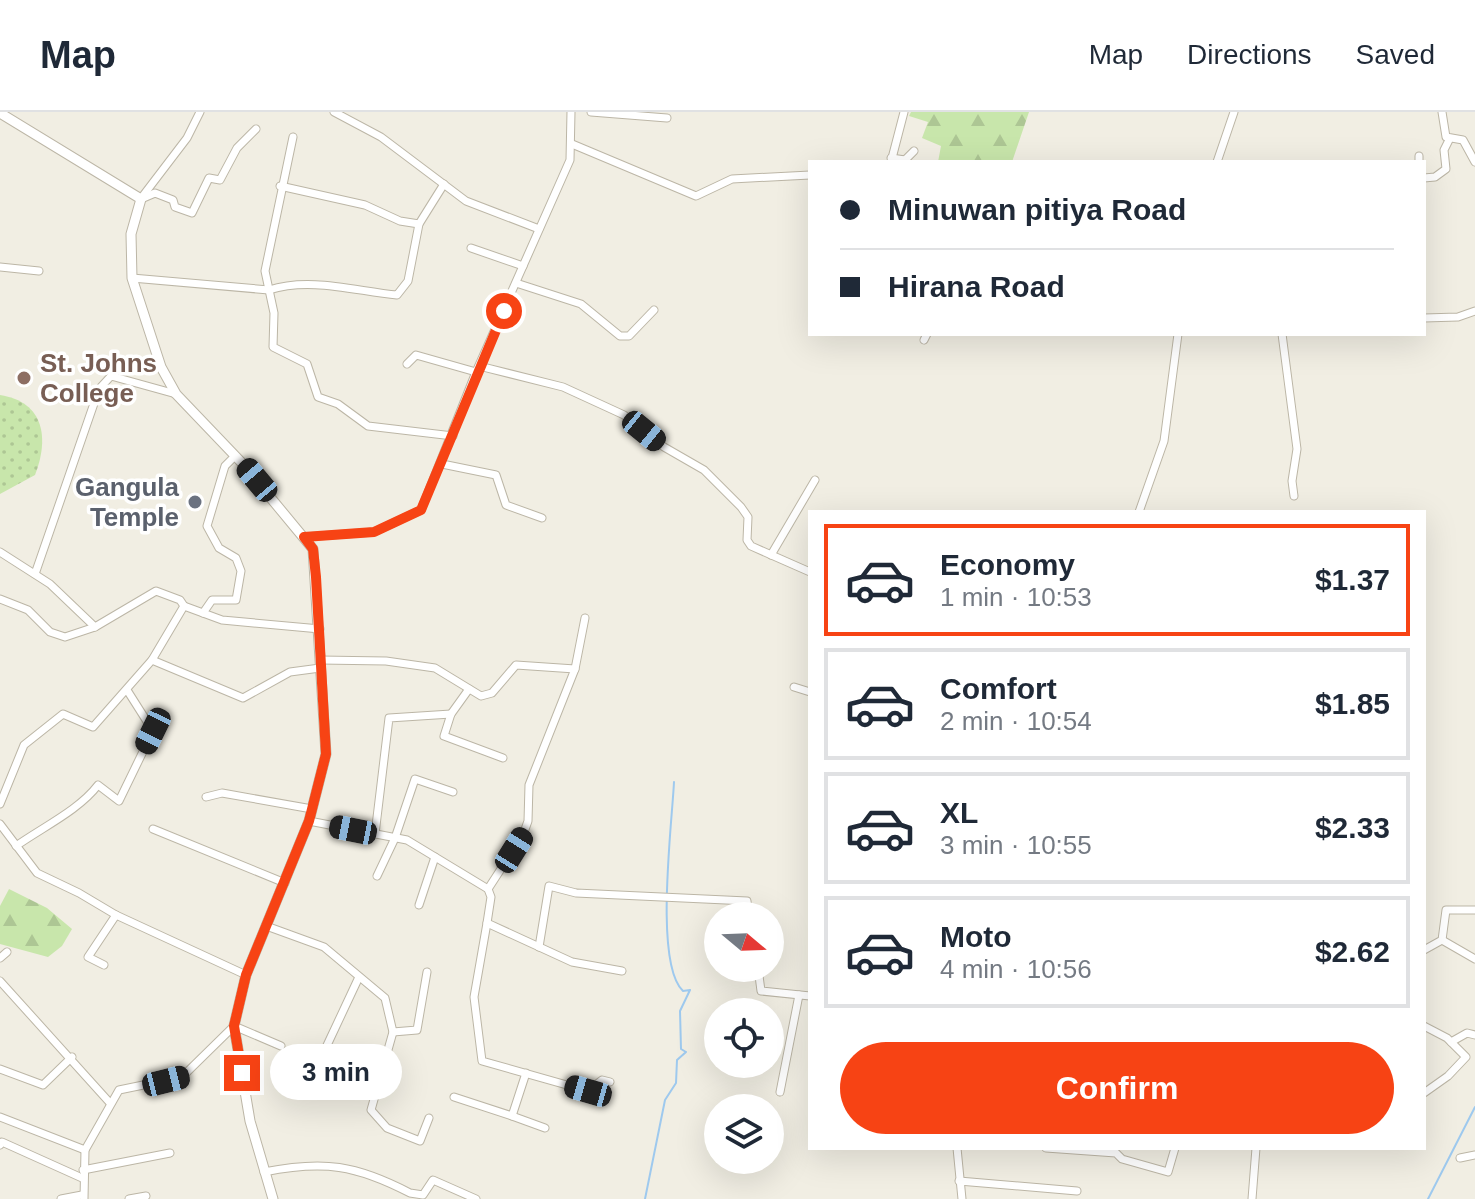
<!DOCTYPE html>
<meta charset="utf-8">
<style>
:root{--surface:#fff;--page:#f2f2f3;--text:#1f2937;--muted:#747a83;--line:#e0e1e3;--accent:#f74314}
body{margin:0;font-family:Helvetica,sans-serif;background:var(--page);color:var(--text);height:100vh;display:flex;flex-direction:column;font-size:30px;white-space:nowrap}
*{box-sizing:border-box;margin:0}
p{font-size:26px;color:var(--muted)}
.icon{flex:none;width:44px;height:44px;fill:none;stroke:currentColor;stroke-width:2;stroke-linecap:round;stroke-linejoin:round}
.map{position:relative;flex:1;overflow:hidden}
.details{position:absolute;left:808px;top:398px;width:618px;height:640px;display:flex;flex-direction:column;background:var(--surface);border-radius:0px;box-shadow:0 8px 32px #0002}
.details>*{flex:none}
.guide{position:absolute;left:808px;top:48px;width:618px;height:176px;border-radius:0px;box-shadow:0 8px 32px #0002;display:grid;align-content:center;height:176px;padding:0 32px;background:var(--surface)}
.needle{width:52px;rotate:109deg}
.tools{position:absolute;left:704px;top:790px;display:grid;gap:16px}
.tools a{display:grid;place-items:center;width:80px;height:80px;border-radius:50%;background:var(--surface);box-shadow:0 8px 32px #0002;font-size:40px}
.end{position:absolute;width:36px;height:36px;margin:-18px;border:10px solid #f74314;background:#fff;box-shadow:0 0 0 4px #fff}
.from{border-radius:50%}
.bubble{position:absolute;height:56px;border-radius:28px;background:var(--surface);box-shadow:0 8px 32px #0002;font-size:26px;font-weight:600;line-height:56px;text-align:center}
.car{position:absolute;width:24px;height:48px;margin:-24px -12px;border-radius:10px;box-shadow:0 0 6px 2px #0007;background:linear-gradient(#222 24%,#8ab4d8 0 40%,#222 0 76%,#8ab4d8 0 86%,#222 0)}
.guide b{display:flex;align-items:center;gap:28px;height:76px;font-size:30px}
.guide b+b{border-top:2px solid var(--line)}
.guide i{width:20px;height:20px;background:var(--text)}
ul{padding:14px 0 0;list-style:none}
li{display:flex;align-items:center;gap:24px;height:112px;margin:0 16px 12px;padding:0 16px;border:4px solid var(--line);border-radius:0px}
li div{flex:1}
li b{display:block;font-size:30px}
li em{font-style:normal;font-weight:600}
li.active{border-color:var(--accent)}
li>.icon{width:72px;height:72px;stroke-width:1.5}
.primary-button{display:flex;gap:16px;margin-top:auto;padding:16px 32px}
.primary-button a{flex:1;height:92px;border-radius:48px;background:var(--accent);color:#fff;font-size:32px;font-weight:600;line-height:92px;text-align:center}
header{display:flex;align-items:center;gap:48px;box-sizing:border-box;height:112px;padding:0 40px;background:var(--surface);border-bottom:2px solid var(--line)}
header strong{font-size:38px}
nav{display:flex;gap:44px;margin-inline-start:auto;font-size:28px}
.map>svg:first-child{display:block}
.grass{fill:url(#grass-dots)}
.forest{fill:url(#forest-firs)}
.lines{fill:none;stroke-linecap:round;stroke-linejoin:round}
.stream{stroke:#9ec9ee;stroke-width:2}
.minor-casing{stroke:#bcb6a6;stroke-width:9}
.tertiary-casing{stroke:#bcb6a6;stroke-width:11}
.minor{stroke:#fff;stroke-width:7}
.tertiary{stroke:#fff;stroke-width:9}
.route{stroke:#f74314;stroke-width:10}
.education-dot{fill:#8d6e63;stroke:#fff;stroke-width:3}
.worship-dot{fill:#6b7280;stroke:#fff;stroke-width:3}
.labels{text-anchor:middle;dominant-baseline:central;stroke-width:7;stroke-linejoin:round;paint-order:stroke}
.education-label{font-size:26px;font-weight:bold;fill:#785e54;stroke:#fff;text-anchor:start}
.worship-label{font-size:26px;font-weight:bold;fill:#5b616d;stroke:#fff;text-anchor:end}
</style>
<header>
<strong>Map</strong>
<nav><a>Map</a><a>Directions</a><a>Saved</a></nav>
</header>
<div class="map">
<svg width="1475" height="1087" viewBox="0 0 1475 1087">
<defs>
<pattern id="grass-dots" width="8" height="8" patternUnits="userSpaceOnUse" patternTransform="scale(2)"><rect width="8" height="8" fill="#c8e6ab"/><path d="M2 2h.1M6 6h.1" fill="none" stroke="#adc694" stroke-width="1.8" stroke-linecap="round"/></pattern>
<pattern id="forest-firs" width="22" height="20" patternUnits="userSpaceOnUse" patternTransform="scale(2)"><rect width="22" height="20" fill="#c8e6ab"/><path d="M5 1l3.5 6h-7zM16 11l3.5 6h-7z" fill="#adc694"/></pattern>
</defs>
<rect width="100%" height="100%" fill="#f1eee3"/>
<!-- grass -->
<path class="grass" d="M0,283C45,290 49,327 35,363L0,382Z"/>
<!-- forest -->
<g class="forest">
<path d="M911,0H1029L1012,50H938L941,34L922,26L928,10L909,4Z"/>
<path d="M9,777L47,796L72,817L62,834L48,845L0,832V794Z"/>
</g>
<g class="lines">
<!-- stream -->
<g class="stream">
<path d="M645,1087L665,988L676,971L677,948L686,940L681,937L680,899L690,878L683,879C654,852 672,712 674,670"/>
<path d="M1428,1087L1475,995"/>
</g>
<!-- minor casing -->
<g class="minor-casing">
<g id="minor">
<path d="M334,0L381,25L466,89L539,117"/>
<path d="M591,0L667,6"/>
<path d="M1442,0L1446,25L1463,28L1475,50"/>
<path d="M293,25L265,159L274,201L273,235L307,252L318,285L338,292L368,314L453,324"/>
<path d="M572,32L696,84L732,67L810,63"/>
<path d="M1419,44V50"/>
<path d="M891,46L905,48L914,39"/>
<path d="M891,50L904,0"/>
<path d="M1217,50L1234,0"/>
<path d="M1424,66L1435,65L1446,57L1444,38L1449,28"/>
<path d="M280,74L365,93L400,109L419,112"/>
<path d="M142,85L187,26L200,0"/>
<path d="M141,87L155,81L173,88L175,95L192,101L209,66L220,68L237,36L256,17"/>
<path d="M471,136L523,154"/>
<path d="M0,155L39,159"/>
<path d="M132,166L269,178C310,165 355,179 397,183L408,169L419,112L444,72"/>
<path d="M516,171L581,192L620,224H629L654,198"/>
<path d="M1424,206L1458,205L1475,199"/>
<path d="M1282,222L1297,337L1292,369L1294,384"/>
<path d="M924,228L927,222"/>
<path d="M407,252L416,243L476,260"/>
<path d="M479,254L563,275L624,303L664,335L704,358L741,395L748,405L747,428L751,434L810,460"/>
<path d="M442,352L496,363L506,393L542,406"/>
<path d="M1139,400L1164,329L1178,222"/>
<path d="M304,425L374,420L421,398L476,260L570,48L571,0"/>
<path d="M0,440L50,472L95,515"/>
<path d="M771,443L815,368"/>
<path d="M35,462L99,277L111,264L176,282"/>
<path d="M0,487L28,498L50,520L65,525L95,515L156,479L180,488L184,494L152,548"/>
<path d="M184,494L222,508L320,517"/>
<path d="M203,501L212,488H236L241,459L236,446L219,436L207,414L225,354L235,344"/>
<path d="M320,548L386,549L435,556L481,584L492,581L516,553L575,557L529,673L528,709L523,723L488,777"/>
<path d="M575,557L585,506"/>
<path d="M794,575L810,580"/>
<path d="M469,577L451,602L444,624L503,646"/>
<path d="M206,685L222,681L312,697"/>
<path d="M0,692L24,633L63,602L93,615L152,548L243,586L290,560L320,556"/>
<path d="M309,709L407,728L488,777L491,785L487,811L572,850L622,859"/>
<path d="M0,712L37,761L79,781L116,803L246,863"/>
<path d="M153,717L285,771"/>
<path d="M375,722L389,606L451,602"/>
<path d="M16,734C43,715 79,698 98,673L119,689L153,619L127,578"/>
<path d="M377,764L395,726L415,667L453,680"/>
<path d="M419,793L435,745"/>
<path d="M487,811L474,885L482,949L588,979L602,968L610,970"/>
<path d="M269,815L324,835L385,886L393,920L371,998L387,1016L420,1029L429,1006"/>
<path d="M1442,828L1475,847"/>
<path d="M539,835L549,774L576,781L747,789L749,804"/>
<path d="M1424,838L1442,828L1446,798H1475"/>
<path d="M0,846L7,840"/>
<path d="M104,853L88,845L116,803"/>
<path d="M758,856L761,879L810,884"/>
<path d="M0,869L110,991"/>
<path d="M1424,914L1447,926L1466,945L1448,964L1424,981"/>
<path d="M393,920L417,918L427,860"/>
<path d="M1451,930L1467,921L1475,923"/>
<path d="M322,944L359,865"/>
<path d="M0,957L43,973L72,945"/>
<path d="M780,980L799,883"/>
<path d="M454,985L512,1004L526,961"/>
<path d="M512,1004L545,1016"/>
<path d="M0,1005L85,1038"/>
<path d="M0,1033L2,1030L82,1066"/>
<path d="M957,1036L962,1087"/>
<path d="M1046,1036L1116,1041L1122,1047L1168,1060L1175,1036"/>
<path d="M1460,1046L1475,1043"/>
<path d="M83,1058L170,1041"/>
<path d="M264,1060C324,1048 356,1053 410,1081L423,1083L433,1068L476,1087"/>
<path d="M959,1069L1077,1079"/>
<path d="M61,1087L82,1083"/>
<path d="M84,1087L85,1038L119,978L182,965L234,914L281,934"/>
<path d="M129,1087L146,1084"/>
<path d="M1252,1087L1256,1036"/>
</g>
</g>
<!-- tertiary casing -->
<g class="tertiary-casing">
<path id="tertiary" d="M0,1L141,87L131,122L132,166L161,255L176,282L241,350L313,437L326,642L309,709L246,863L234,914L250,1009L273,1087"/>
</g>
<!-- minor -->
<use href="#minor" class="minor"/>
<!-- tertiary -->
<use href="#tertiary" class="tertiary"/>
</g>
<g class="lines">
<!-- route -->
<path class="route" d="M242,961L234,914L246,863L309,709L326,642L316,465L313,437L304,425L374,420L421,398L504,199"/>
</g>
<!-- markers -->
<circle class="education-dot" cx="24" cy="266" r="8"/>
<circle class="worship-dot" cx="195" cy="390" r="8"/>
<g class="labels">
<!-- education labels -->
<g class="education-label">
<text x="40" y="251">St. Johns<tspan x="40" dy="30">College</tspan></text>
</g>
<!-- worship labels -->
<g class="worship-label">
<text x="179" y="375">Gangula<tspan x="179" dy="30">Temple</tspan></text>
</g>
</g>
</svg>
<div class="tools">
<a><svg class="needle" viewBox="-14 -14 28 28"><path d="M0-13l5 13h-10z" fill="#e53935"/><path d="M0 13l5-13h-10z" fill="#747a83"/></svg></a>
<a><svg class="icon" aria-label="locate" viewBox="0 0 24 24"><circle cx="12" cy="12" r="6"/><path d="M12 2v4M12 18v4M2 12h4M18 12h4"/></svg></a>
<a><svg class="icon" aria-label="layers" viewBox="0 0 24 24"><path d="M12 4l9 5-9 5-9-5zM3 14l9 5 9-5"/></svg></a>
</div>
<i class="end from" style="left:504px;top:199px"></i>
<i class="end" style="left:242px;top:961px"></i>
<div class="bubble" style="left:270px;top:932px;width:132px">3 min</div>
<i class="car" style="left:644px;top:319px;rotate:129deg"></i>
<i class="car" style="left:257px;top:368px;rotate:320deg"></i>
<i class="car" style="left:153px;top:619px;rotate:206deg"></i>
<i class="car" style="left:353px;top:718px;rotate:281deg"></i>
<i class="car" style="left:514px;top:738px;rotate:32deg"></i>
<i class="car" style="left:166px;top:969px;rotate:76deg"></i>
<i class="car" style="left:588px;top:979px;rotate:286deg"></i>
<div class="guide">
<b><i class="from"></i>Minuwan pitiya Road</b>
<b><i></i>Hirana Road</b>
</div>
<section class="details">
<ul>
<li class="active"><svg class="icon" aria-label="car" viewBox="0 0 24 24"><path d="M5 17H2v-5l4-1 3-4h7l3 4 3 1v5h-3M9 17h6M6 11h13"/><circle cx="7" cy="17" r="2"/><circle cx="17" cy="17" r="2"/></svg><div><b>Economy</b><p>1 min · 10:53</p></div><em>$1.37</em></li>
<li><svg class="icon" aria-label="car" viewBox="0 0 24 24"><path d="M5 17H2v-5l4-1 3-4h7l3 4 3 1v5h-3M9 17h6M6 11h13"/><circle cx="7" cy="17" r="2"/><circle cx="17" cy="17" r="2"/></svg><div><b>Comfort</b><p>2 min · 10:54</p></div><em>$1.85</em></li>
<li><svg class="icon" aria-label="car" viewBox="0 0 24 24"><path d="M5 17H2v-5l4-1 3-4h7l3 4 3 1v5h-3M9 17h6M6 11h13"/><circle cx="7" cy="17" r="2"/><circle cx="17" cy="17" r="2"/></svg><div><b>XL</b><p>3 min · 10:55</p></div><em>$2.33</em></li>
<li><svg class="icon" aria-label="car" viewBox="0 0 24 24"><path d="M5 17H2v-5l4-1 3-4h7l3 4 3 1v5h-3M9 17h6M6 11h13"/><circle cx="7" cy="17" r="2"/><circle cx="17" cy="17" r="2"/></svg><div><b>Moto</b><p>4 min · 10:56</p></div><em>$2.62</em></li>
</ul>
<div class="primary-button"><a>Confirm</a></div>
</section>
</div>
